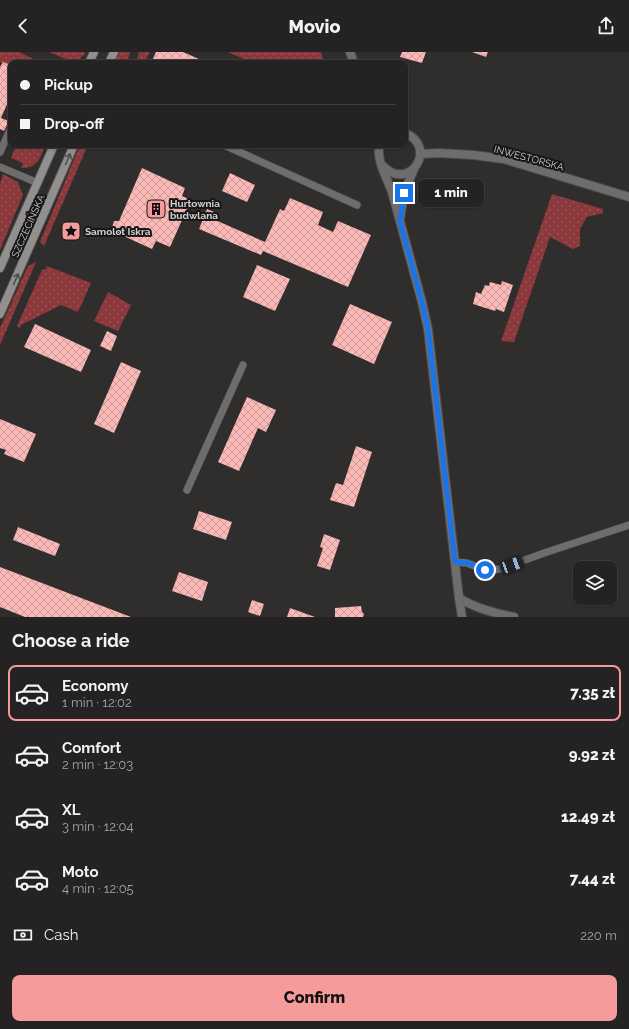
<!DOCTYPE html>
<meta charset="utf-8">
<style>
:root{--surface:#242222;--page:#2c2a2a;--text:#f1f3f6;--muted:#a3a4a5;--line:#413f40;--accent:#f59b9b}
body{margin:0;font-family:Raleway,sans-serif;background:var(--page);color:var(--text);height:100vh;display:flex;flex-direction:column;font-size:15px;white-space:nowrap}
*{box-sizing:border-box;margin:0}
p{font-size:13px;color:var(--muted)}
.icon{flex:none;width:22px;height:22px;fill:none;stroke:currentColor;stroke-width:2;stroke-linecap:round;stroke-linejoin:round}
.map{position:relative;height:565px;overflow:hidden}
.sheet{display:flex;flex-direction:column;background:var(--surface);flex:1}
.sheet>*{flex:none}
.top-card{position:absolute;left:8px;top:8px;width:400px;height:88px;border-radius:8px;box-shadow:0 1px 3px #0004,0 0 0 1px var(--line);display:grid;align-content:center;height:88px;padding:0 12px;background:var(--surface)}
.controls{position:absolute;left:573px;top:509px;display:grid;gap:8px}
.controls a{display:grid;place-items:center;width:44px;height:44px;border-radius:8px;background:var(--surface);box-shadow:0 1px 3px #0004,0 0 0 1px var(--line);font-size:20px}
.end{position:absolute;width:18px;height:18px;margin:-9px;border:5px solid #1a73e8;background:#fff;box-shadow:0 0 0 2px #fff}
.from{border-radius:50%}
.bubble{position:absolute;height:28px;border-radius:8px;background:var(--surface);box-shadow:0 1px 3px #0004,0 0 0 1px var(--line);font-size:13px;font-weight:800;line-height:28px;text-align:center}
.car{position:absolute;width:12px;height:24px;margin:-12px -6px;border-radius:5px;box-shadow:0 0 3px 1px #0007;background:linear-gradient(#222 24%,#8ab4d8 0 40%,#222 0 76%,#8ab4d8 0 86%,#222 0)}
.top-card b{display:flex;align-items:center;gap:14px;height:38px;font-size:15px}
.top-card b+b{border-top:1px solid var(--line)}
.top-card i{width:10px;height:10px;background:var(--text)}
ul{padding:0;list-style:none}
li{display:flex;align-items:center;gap:12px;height:56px;margin:0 8px 6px;padding:0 4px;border:2px solid transparent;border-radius:8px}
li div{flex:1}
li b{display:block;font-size:15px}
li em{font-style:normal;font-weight:800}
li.current{border-color:var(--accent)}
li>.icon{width:36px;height:36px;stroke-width:1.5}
h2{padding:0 12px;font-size:18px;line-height:48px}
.pay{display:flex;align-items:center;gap:10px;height:44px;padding:0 12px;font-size:15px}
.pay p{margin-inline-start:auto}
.action{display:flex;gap:8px;margin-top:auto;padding:8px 12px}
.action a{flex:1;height:46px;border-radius:8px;background:var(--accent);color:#111;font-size:16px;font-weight:800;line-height:46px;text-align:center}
header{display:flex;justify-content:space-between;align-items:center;height:52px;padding:0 12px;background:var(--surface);font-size:18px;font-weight:800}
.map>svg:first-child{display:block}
.grass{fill:url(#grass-dots)}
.building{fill:url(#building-cross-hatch)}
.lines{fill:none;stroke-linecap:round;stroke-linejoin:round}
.lane-casing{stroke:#4d4a4a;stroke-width:8}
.street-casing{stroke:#4d4a4a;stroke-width:10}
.secondary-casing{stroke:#4d4a4a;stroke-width:10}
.lane{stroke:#6e6d6c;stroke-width:7}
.street{stroke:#6e6d6c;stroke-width:8}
.secondary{stroke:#928f8f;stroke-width:8}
.oneway{stroke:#4e4c4c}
.route{stroke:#1a73e8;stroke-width:5}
.labels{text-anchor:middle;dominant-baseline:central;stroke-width:4;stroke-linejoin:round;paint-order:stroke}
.street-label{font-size:10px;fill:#d2d0d0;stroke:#171616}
.poi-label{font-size:10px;font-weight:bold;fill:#d2d0d0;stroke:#171616;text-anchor:start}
</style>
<header><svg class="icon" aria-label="back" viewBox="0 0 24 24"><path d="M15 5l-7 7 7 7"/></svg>Movio<svg class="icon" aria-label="share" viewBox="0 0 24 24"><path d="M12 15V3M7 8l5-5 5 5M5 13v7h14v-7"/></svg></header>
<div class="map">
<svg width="629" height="565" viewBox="0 0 629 565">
<defs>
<pattern id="grass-dots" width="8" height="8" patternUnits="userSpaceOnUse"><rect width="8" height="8" fill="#8a383c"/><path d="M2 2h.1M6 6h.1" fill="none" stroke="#9a5457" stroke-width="1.8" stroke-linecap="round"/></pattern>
<pattern id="building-cross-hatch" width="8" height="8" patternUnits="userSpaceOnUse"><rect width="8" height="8" fill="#fab8b7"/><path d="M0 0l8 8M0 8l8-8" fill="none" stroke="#cb9a99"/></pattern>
</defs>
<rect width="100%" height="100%" fill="#302d2d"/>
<!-- grass -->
<g class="grass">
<path d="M0,0H19L42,11H11V15L0,10Z"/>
<path d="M49,0H85V2L75,11Z"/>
<path d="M118,0H130L127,11H113Z"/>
<path d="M139,0H150L144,11H136Z"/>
<path d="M228,0H321L324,11H253Z"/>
<path d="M16,93H45C40,107 38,116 21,116L23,111L11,106Z"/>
<path d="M80,93H88L44,194L40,190Z"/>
<path d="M3,122L18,130L23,143L0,198V132Z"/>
<path d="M552,142L603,157V161L587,165L580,177V194L573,197L550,185L514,290L501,289Z"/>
<path d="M36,210L0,293V276L28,214Z"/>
<path d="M47,214L91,231L78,260L61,253L21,273L20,276L17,274L42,218L46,217Z"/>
<path d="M108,240L131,253L118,279L94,269Z"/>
</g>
<!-- building -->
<g class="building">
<path d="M156,0H183L208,11H151Z"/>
<path d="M402,0H426L422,11L400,5Z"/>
<path d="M472,0H488L486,5Z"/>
<path d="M3,10L11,13V43L1,66L9,69L4,79L0,77V15Z"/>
<path d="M301,93H312L310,97Z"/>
<path d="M142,116L185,136L182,144L191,148L170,195L156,189L152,197L117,181L112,176L114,169H119Z"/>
<path d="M230,121L255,133L247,150L222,139Z"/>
<path d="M290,146L323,160L318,173L333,180L338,169L371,183L348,235L263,199L261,203L199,177L207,157L216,161L213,167L265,190L280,157L284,159Z"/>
<path d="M257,213L290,227L275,259L243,245Z"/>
<path d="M502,229L513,233L504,260L496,257L495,259L473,252L476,240L481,242L485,233L489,234L490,230L501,233Z"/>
<path d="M350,252L392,270L374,312L332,293Z"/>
<path d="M35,272L91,298L81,320L24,295Z"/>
<path d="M107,279L117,284L111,299L100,294Z"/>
<path d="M121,310L141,319L114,381L94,372Z"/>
<path d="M247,345L276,358L266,380L258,376L239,419L218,410Z"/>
<path d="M0,367L36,382L24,410L4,402L6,398L0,396Z"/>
<path d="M356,394L372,400L354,455L330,448L336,431L343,433Z"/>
<path d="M199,459L232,470L226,488L193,477Z"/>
<path d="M18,475L60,492L55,504L13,488Z"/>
<path d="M324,482L340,488L330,518L317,514L323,496L320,495Z"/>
<path d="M0,515L131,565H25L0,555Z"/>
<path d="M179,520L208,530L202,549L172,539Z"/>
<path d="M252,548L264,552L260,564L248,560Z"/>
<path d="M361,554L362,560L364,562L363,565H335V556Z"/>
<path d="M290,556L315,565H287Z"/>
</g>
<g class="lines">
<!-- lane casing -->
<g class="lane-casing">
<g id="lane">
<path d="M224,93L357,153"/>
<path d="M0,100L11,76"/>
<path d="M0,115L38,131"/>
<path d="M187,438L243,313"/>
<path d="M455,510L467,511L485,518L500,517L547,500L629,473"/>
</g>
</g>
<!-- street casing -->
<g class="street-casing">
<g id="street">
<path d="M350,0L354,11"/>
<path d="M380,93C375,106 387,126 392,140L422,250L428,277L459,546C477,557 495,561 514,565"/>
<path d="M420,102L439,101L473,103L504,107L629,145"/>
<path d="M383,114C409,141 439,95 405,81"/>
<path d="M400,167L404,141L414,117"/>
<path d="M459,546L462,565"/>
</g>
</g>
<!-- secondary casing -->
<g class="secondary-casing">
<g id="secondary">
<path d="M89,11L94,0"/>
<path d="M109,11L114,0"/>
<path d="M0,216L54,93"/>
<path d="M0,262L74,93"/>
</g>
</g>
<!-- lane -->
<use href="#lane" class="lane"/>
<!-- street -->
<use href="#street" class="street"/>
<!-- secondary -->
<use href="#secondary" class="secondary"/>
</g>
<!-- one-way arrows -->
<defs><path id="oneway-shaft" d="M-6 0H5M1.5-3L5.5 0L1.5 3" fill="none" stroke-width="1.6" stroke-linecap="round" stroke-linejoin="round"/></defs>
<g class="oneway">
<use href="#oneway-shaft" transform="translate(68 107) rotate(-66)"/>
<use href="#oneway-shaft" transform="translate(16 227) rotate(-66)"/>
</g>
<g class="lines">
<!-- route -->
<path class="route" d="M404,141L400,170L422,250L428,277L455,510L468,511L485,518"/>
</g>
<!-- icons -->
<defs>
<g id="building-square" transform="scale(1)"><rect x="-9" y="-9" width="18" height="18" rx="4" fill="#f59b9b" stroke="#171616"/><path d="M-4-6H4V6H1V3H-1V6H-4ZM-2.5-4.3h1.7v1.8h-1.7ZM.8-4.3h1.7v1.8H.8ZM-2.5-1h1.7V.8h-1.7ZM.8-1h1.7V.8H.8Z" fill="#111"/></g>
<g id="sight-square" transform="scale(1)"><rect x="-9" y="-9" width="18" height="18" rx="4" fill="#f59b9b" stroke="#171616"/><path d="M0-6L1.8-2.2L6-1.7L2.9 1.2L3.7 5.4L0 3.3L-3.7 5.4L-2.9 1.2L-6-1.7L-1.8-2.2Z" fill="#111"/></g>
</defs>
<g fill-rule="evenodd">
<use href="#building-square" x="156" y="157"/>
<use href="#sight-square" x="71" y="179"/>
</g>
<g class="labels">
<!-- street labels -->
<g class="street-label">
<text transform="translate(529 106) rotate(15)">INWESTORSKA</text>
<text transform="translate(28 174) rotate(-66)">SZCZECIŃSKA</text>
</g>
<!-- poi labels -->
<g class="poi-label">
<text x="170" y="151">Hurtownia<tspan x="170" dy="12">budwlana</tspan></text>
<text x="85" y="179">Samolot Iskra</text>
</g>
</g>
</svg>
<div class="controls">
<a><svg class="icon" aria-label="layers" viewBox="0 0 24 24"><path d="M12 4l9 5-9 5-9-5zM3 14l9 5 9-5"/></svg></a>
</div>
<i class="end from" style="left:485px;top:518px"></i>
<i class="end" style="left:404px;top:141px"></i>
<div class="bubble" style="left:418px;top:127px;width:66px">1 min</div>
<i class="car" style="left:512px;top:513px;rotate:70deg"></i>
<div class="top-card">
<b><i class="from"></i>Pickup</b>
<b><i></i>Drop-off</b>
</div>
</div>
<section class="sheet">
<h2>Choose a ride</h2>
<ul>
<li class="current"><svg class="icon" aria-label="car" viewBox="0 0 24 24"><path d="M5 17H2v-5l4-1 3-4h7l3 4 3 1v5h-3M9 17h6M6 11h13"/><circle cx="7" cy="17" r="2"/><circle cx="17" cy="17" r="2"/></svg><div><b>Economy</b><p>1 min · 12:02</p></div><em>7.35 zł</em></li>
<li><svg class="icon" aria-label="car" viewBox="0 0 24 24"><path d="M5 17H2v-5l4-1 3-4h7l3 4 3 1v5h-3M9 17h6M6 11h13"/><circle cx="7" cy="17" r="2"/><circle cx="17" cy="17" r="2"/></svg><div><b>Comfort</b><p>2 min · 12:03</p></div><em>9.92 zł</em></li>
<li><svg class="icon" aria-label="car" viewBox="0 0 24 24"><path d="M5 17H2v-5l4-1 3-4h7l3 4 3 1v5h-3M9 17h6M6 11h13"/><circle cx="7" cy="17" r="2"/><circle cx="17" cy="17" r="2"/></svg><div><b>XL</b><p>3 min · 12:04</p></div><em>12.49 zł</em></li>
<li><svg class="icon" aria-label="car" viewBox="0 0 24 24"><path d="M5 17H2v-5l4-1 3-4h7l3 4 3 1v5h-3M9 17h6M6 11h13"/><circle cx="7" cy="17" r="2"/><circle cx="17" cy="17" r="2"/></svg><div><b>Moto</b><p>4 min · 12:05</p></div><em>7.44 zł</em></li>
</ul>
<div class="pay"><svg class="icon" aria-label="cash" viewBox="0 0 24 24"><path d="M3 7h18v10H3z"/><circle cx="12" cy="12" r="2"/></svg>Cash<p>220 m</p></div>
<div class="action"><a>Confirm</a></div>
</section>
